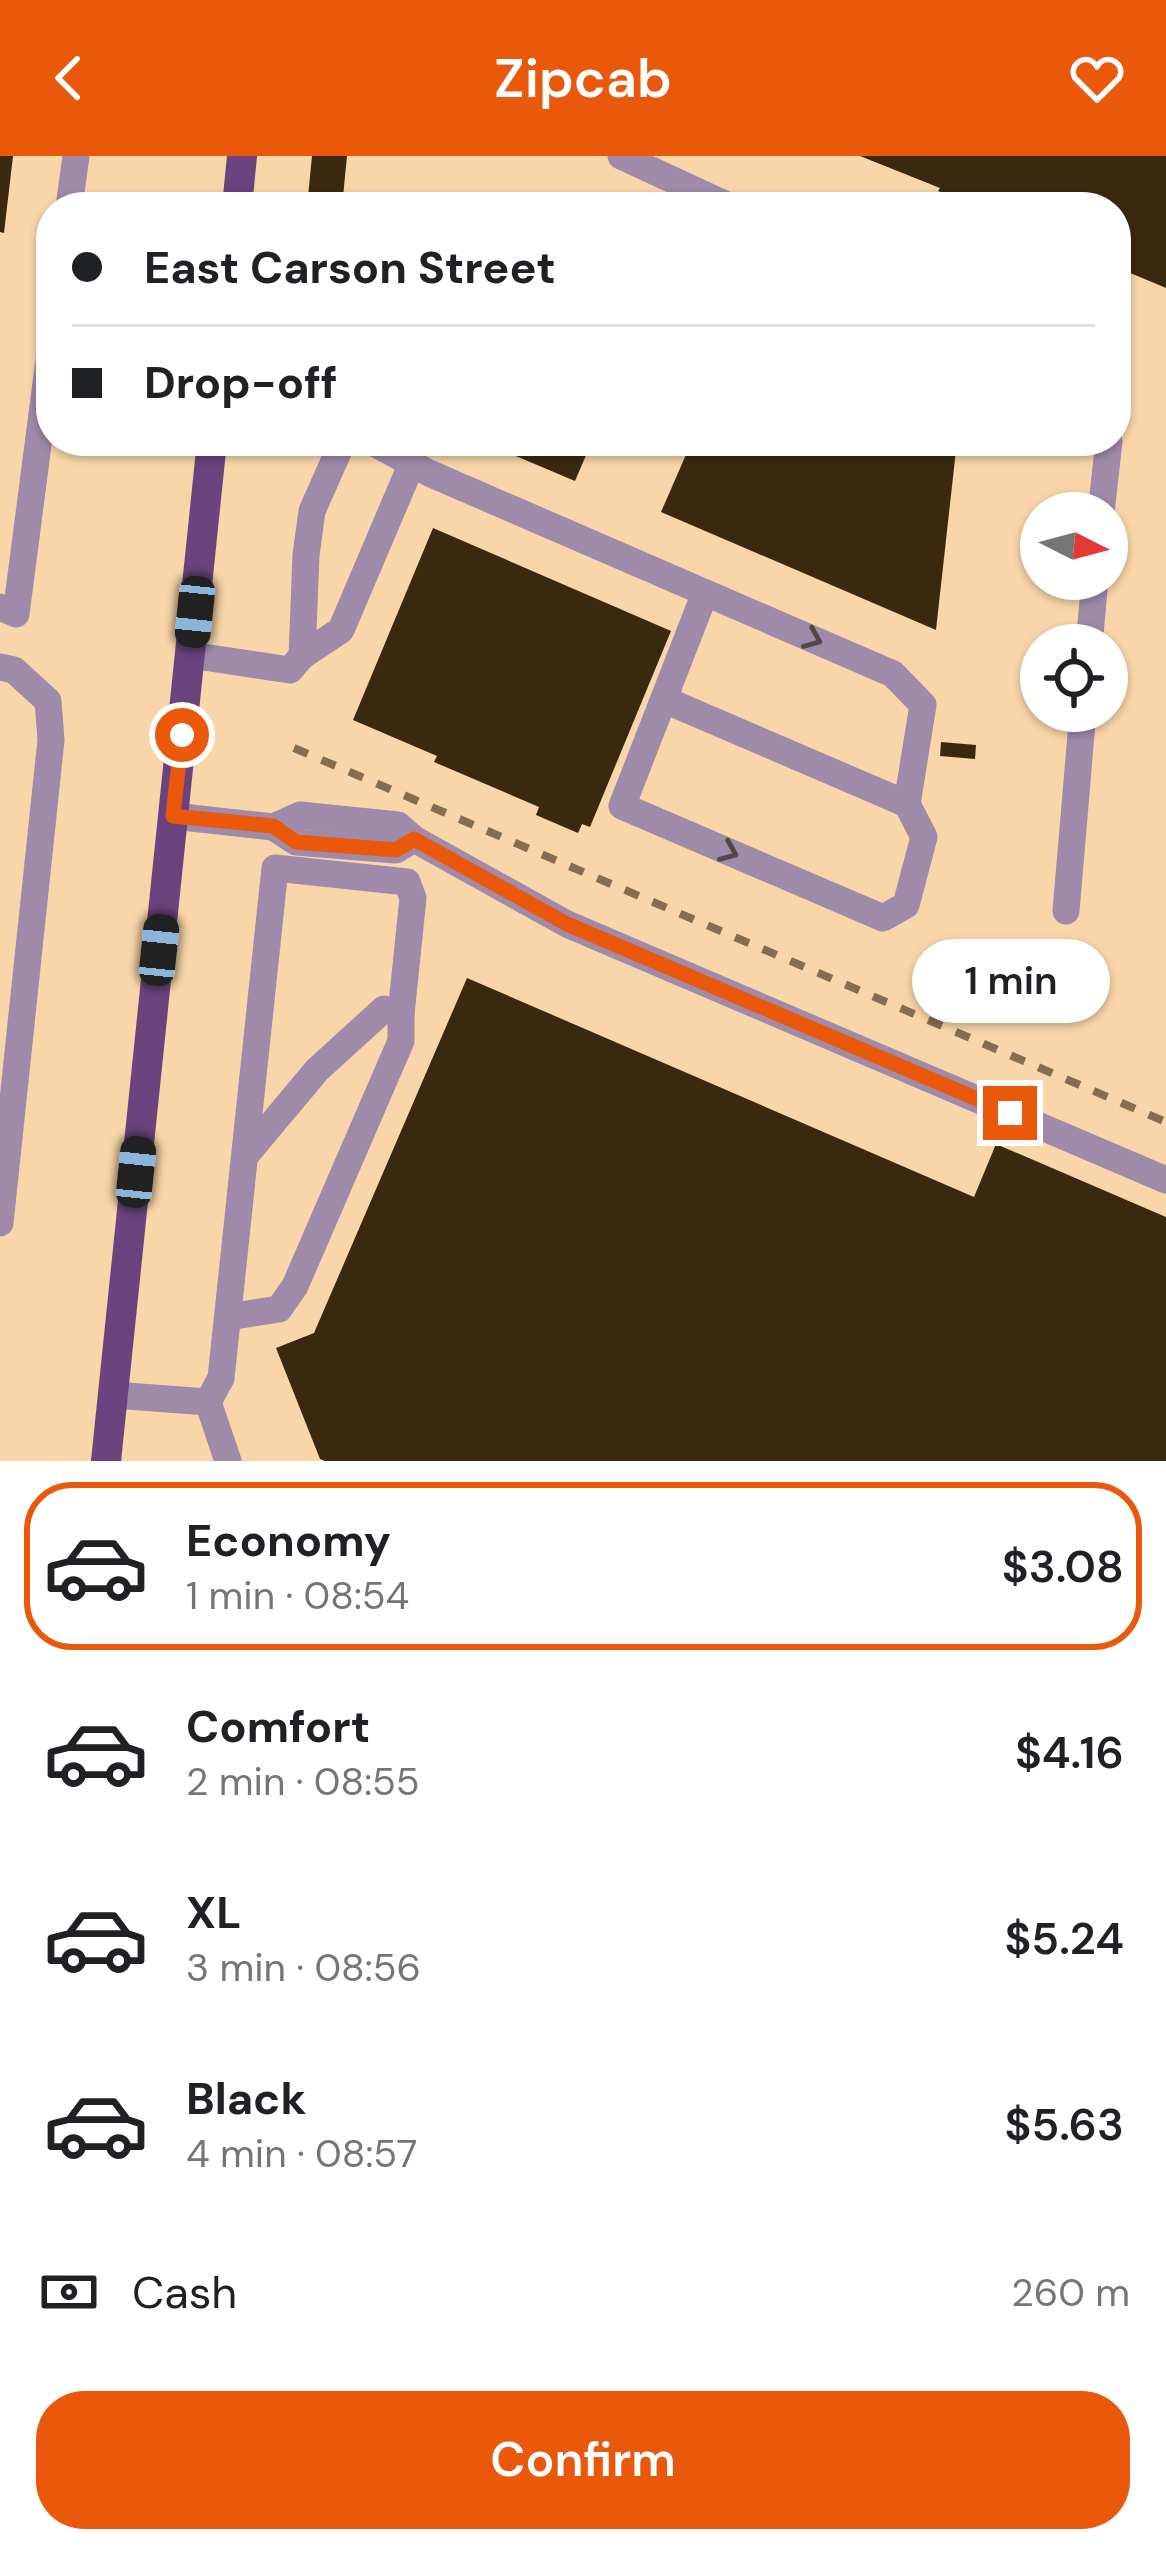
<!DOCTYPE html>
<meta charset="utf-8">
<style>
:root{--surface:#fff;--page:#f6f6f6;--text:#202124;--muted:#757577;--line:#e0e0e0;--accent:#ea580c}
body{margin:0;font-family:"DM Sans",sans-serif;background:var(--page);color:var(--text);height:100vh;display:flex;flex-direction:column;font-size:45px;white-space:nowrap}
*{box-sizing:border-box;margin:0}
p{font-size:39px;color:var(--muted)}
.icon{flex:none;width:66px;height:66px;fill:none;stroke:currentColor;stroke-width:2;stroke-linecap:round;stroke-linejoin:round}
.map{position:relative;height:1305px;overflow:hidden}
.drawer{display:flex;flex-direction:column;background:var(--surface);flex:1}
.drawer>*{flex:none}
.hud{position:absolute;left:36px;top:36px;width:1095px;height:264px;border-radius:48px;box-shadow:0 3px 9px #0004;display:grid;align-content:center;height:264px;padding:0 36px;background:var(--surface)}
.needle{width:78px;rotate:96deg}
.fabs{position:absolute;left:1020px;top:336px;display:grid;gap:24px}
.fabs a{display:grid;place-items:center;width:108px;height:108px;border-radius:50%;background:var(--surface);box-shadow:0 3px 9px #0004;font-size:60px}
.end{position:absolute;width:54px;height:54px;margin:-27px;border:15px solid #ea580c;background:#fff;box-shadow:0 0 0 6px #fff}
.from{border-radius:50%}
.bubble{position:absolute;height:84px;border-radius:42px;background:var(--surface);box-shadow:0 3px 9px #0004;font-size:39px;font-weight:600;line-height:84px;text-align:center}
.car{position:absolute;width:36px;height:72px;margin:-36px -18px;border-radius:15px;box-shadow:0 0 9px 3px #0007;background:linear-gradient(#222 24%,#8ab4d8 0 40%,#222 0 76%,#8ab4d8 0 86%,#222 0)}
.hud b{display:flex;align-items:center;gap:42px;height:114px;font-size:45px}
.hud b+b{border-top:3px solid var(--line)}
.hud i{width:30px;height:30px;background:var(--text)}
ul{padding:21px 0 0;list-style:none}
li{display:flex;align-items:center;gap:36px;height:168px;margin:0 24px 18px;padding:0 12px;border:6px solid transparent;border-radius:48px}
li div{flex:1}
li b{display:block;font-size:45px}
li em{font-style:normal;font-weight:600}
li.on{border-color:var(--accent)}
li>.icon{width:108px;height:108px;stroke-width:1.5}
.pay{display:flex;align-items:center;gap:30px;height:132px;padding:0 36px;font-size:45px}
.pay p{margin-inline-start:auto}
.cta{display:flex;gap:24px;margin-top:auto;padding:24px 36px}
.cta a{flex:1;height:138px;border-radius:48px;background:var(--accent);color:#fff;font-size:48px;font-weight:600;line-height:138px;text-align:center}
header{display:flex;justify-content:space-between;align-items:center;height:156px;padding:0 36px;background:var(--accent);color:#fff;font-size:54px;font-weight:600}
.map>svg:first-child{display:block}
.building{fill:#3b290f}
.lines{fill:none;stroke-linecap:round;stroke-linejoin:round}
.minor{stroke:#9f8aaa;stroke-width:27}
.major{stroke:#6b447e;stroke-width:30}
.rail{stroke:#846e51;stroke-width:8;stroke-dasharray:15 15;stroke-linecap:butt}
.oneway{stroke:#564747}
.route{stroke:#ea580c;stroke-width:15}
</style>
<header><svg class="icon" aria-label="back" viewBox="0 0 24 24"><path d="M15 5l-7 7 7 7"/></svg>Zipcab<svg class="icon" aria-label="heart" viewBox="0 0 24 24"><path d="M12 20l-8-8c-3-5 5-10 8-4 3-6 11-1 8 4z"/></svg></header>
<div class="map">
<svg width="1166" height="1305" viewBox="0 0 1166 1305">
<rect width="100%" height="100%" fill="#f9d6a9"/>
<!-- building -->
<g class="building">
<path d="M0,0H13L4,77L0,76Z"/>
<path d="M312,0H347L342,51H307Z"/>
<path d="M860,0H1166V132L1116,111V51H977L938,35L940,32Z"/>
<path d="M480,285H558L587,297L575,325Z"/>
<path d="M692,285H957L936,474L661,356Z"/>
<path d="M433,372L671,475L590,671L582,668L578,677L536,659L539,651L434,606L437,600L353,564Z"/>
<path d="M941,586L976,589L975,603L940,600Z"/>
<path d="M467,822L974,1041L996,988L1166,1061V1305H325L320,1303L276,1192L314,1177Z"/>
</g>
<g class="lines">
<!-- minor -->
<g class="minor">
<path d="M621,0L731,51"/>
<path d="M69,51L76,0"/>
<path d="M370,285L429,317L893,518L923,549L907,648L665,544"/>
<path d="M1101,357L1109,285"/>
<path d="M705,437L622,650L883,762L906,749L924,681L907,648"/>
<path d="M0,451L16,458L51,189"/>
<path d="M1089,489L1095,423"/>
<path d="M190,499L290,514L302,500L306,399L312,355L343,285"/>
<path d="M302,500L341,474L412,307"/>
<path d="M0,511L14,514L48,545L51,584L0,1067"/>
<path d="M173,660L273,671L296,686L396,694L414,683"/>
<path d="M273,671L300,659L398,669L414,683L567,768L1166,1024"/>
<path d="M1066,755L1083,555"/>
<path d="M228,1161L279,1153L295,1130L401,885V858L384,853L317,914L245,1000"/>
<path d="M113,1239L208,1246"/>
<path d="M228,1305L208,1246L221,1222L275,712L407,726L413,742L401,858"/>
</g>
<!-- major -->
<g class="major">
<path d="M237,51L242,0"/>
<path d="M106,1305L212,285"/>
</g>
<!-- rail -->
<path class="rail" d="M294,592L1166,966"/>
</g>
<!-- one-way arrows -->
<defs><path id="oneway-chevron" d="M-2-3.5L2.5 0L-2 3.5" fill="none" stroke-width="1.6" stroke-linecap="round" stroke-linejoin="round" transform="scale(3)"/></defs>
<g class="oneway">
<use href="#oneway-chevron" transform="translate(813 483) rotate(23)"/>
<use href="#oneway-chevron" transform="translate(729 696) rotate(23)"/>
</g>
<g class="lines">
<!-- route -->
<path class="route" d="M182,579L173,660L273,670L296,686L396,694L414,683L567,768L1010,957"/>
</g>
</svg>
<div class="fabs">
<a><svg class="needle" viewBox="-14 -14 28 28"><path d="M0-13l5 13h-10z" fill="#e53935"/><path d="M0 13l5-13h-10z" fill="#757577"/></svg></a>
<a><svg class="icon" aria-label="locate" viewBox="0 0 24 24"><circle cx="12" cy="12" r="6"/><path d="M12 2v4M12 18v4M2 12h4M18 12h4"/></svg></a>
</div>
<i class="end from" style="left:182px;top:579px"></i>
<i class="end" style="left:1010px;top:957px"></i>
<div class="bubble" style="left:912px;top:783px;width:198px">1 min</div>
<i class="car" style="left:195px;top:456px;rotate:186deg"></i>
<i class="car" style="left:159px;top:794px;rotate:6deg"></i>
<i class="car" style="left:136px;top:1016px;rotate:6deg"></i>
<div class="hud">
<b><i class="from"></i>East Carson Street</b>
<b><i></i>Drop-off</b>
</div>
</div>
<section class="drawer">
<ul>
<li class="on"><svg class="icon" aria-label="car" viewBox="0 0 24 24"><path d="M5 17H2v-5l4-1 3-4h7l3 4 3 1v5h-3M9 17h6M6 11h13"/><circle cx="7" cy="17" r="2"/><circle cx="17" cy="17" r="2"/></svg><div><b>Economy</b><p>1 min · 08:54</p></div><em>$3.08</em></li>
<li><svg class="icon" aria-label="car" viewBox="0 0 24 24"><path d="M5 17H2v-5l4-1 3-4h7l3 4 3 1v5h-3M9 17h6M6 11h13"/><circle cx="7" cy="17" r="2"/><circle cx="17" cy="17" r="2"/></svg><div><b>Comfort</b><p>2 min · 08:55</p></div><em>$4.16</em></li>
<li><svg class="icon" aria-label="car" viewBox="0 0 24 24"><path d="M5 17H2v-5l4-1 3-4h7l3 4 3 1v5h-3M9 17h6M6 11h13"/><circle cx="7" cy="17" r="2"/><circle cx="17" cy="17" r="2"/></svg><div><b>XL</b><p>3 min · 08:56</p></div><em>$5.24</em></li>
<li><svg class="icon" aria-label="car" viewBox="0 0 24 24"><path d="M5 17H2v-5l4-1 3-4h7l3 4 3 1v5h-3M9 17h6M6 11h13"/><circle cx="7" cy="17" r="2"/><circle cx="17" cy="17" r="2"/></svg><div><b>Black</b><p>4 min · 08:57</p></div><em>$5.63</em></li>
</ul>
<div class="pay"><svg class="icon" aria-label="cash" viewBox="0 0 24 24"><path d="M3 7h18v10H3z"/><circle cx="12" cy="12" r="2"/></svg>Cash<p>260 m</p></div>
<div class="cta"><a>Confirm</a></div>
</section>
